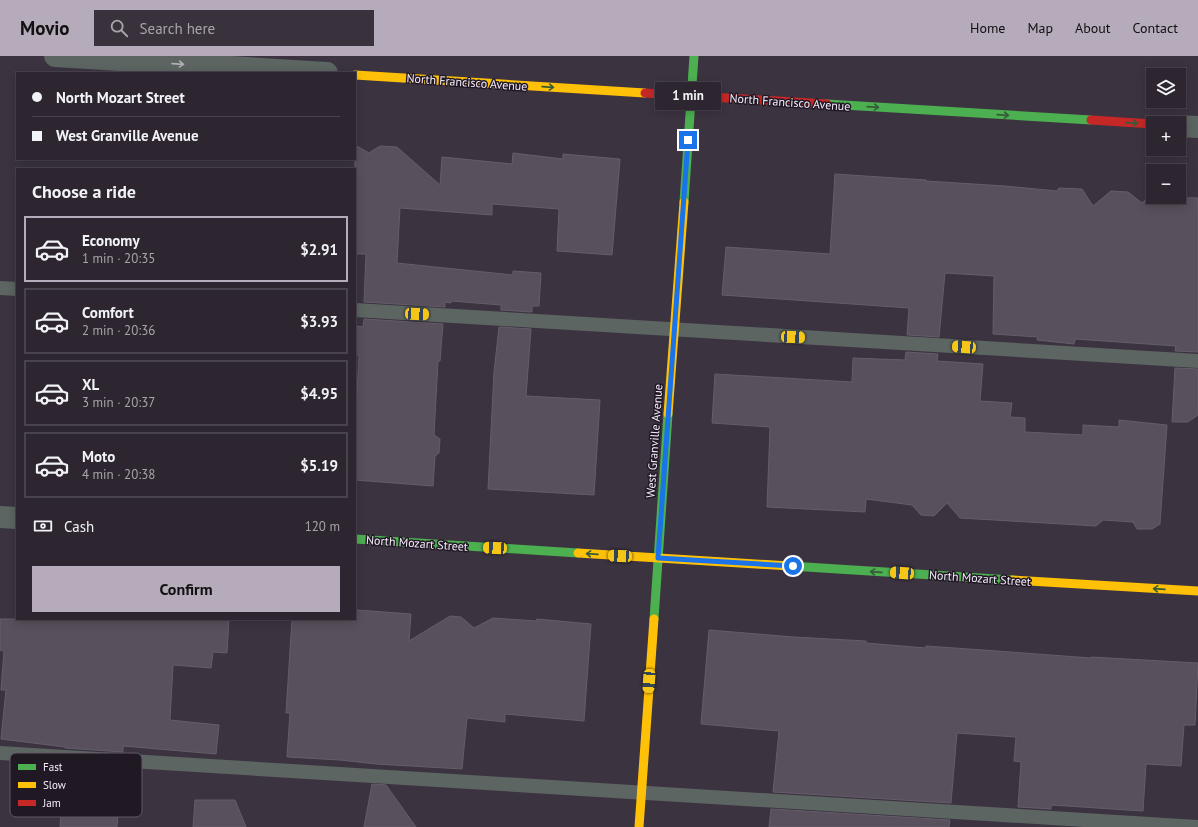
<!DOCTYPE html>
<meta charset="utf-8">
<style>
:root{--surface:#2d2630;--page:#39323c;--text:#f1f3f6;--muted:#a7a5ab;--line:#48434c;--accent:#b5abba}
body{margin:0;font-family:"PT Sans",sans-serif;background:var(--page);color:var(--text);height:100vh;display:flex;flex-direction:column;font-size:15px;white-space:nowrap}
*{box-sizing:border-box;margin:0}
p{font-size:13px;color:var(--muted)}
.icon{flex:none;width:22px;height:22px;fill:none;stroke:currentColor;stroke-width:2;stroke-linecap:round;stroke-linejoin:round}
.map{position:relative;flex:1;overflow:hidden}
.side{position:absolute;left:16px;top:112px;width:340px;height:452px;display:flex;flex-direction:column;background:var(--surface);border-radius:0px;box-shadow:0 2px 10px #0003,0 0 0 1px var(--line)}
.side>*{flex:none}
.top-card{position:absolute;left:16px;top:16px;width:340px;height:88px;border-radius:0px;box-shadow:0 2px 10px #0003,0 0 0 1px var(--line);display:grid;align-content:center;height:88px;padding:0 16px;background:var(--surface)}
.buttons{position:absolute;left:1146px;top:12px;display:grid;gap:8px}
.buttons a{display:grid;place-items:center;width:40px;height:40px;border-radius:0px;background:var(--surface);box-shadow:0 2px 10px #0003,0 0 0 1px var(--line);font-size:20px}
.end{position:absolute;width:18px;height:18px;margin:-9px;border:5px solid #1a73e8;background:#fff;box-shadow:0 0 0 2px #fff}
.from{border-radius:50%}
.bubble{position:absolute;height:28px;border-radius:0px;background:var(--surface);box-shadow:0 2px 10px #0003,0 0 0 1px var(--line);font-size:13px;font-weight:600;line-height:28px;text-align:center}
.car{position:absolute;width:12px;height:24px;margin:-12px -6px;border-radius:5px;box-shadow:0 0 3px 1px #0007;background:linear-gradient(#f5c518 24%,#345 0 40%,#f5c518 0 76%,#345 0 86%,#f5c518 0)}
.top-card b{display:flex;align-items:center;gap:14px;height:38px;font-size:15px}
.top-card b+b{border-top:1px solid var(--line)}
.top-card i{width:10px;height:10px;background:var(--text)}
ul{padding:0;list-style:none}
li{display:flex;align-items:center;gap:12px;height:66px;margin:0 8px 6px;padding:0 8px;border:2px solid var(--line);border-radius:0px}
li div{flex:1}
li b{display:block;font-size:15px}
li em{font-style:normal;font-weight:600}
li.current{border-color:var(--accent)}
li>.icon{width:36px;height:36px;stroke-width:1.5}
h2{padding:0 16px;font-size:18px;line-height:48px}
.pay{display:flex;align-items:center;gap:10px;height:44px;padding:0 16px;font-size:15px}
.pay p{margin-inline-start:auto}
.button{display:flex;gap:8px;margin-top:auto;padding:8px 16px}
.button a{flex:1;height:46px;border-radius:0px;background:var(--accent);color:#111;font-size:16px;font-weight:600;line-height:46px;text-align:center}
header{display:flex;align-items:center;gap:24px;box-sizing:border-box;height:56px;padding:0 20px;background:var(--accent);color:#111}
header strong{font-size:19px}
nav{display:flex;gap:22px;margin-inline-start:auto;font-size:14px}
.search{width:280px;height:36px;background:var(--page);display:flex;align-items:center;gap:10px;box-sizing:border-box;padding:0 14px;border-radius:0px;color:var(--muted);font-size:15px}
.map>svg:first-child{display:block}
.building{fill:#58505c;stroke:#655d69}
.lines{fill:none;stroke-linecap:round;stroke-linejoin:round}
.lane{stroke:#5c6562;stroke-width:14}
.street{stroke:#5c6562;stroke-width:22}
.fast{stroke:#4caf50;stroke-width:9}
.slow{stroke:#ffc107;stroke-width:9}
.jam{stroke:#c62828;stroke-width:9}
.oneway{stroke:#b1afb7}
.oneway2{stroke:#345c38}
.route{stroke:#1a73e8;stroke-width:5}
.labels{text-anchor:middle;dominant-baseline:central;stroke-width:3;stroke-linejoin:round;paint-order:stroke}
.street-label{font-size:12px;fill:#f6ecfc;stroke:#201924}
.key{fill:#201924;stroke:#605865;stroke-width:1}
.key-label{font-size:11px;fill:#f6ecfc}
</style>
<header>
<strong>Movio</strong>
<div class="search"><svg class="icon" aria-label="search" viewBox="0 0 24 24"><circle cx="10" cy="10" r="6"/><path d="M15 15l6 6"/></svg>Search here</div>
<nav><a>Home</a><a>Map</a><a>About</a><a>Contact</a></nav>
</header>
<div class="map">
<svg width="1198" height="771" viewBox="0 0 1198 771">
<rect width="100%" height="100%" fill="#3c3340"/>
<!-- building -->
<g class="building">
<path d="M355,89L369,97L380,90L397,91L440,129L442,101L512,108L513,97L563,103V98L620,103L612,199L557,195L559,153L492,148V159L400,152L397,207L513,219V215L541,217L539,250H532V256L501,254V249L451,245V247L445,246V251L364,246L366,198H355Z"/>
<path d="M835,118L926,124V125L1005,130L1057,135L1059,132L1082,133L1093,150L1111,135L1128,136L1142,147L1151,139H1153V141L1198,142V296L1175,295L1176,290L1075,283L1074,288L1037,284L1038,281L993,278L994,220L945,217L939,281L907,279L909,252L722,239L726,191L830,198Z"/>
<path d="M364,263L443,268L440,305H438L434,379L440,383L439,397L435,400L433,430L355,424V376L359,299L355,298V284L357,270L363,271Z"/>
<path d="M499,271L531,273L526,340L600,344L594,439L488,433L494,316Z"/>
<path d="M906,296L938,298L937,305L983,308L980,345L1012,347L1010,361L1025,362V376L1083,379V369L1119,371V364L1167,369L1160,468L1152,473H1137L1133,466L1103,464L1096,470L960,462L947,447L934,460L921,459L912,449L866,443L865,456L767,451L770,371L712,367L715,318L852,326L853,302L905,304Z"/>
<path d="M1175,312L1198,313V359L1188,366H1172Z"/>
<path d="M357,554L411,558L409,585L450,560L461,561L474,572L493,562L536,565L537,563L591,568L584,665L505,658V666L467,662L462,713L376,708L340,704L287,701L290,657H286L292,563H355V555Z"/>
<path d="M0,563H229L227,597L213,596L211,612L173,609L170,664L219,669L216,698L123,690V696L65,692V691L1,683L6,634H1L4,595L0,594Z"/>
<path d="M709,574L794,581L866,585V587L926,592V590L983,594L1091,602V601L1198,607L1195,669H1184L1181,710L1146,708L1143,755L1051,749V753L1018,751L1021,706L1014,705L1016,681L957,677L951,747L773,736L779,675L701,668Z"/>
<path d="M64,709L122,713L117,771H60Z"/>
<path d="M372,728L386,729L416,771H364Z"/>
<path d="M195,744H235L246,771H193Z"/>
<path d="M771,753L950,764L949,771H769Z"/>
</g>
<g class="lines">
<!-- lane -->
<g class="lane">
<path d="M0,232L17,233"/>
<path d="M355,254L1198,305"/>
<path d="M0,697L1198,771"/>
</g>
<!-- street -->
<g class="street">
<path d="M55,0L327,17"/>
<path d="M1179,70L1198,71"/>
<path d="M0,461L17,462"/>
</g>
<!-- fast -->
<g class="fast">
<path d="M827,48L1091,64"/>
<path d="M684,146L694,0"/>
<path d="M355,483L578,497"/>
<path d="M790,510L1012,524"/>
<path d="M654,563L668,358"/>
</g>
<!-- slow -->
<g class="slow">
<path d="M355,19L645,37"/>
<path d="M668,358L684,146"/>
<path d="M578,497L790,510"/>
<path d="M1012,524L1198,535"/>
<path d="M639,771L654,563"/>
</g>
<!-- jam -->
<g class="jam">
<path d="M645,37L827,48"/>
<path d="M1091,64L1153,68"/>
</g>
</g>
<!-- one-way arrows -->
<defs><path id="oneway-shaft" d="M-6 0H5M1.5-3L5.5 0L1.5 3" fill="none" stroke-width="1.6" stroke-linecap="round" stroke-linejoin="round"/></defs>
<use class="oneway" href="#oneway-shaft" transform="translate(178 8) rotate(4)"/>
<g class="oneway2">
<use href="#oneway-shaft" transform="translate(548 31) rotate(4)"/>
<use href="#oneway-shaft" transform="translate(873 51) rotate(4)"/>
<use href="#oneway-shaft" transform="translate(1003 59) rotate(4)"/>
<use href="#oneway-shaft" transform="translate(1132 67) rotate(4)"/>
<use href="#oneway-shaft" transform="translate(592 498) rotate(-176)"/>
<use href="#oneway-shaft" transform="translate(876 516) rotate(-176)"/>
<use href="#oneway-shaft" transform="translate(1159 533) rotate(-176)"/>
</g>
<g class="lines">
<!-- route -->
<path class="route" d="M688,84L658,502L793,510"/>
</g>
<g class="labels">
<!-- street labels -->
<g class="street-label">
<text transform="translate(467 26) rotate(4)">North Francisco Avenue</text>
<text transform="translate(790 46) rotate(4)">North Francisco Avenue</text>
<text transform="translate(654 385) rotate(-86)">West Granville Avenue</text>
<text transform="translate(417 487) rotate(4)">North Mozart Street</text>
<text transform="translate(980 522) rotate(4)">North Mozart Street</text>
</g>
</g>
<!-- legend -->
<rect x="10" y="697" width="132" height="64" rx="6" class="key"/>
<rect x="18" y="708" width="18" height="6" fill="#4caf50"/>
<rect x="18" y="726" width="18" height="6" fill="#ffc107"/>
<rect x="18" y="744" width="18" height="6" fill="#c62828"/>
<g class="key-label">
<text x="43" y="715">Fast</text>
<text x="43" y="733">Slow</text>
<text x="43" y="751">Jam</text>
</g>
</svg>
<div class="buttons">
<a><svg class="icon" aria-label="layers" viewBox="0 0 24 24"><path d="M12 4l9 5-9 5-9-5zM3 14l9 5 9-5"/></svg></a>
<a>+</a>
<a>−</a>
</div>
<i class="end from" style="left:793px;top:510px"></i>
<i class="end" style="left:688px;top:84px"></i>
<div class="bubble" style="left:655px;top:26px;width:66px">1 min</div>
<i class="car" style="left:417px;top:258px;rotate:93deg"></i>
<i class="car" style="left:793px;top:281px;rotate:93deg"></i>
<i class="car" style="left:964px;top:291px;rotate:274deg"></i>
<i class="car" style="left:495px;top:492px;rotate:273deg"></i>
<i class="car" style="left:620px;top:500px;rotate:273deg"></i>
<i class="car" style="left:902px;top:517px;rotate:274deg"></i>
<i class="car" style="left:649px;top:625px;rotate:184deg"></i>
<div class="top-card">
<b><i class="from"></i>North Mozart Street</b>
<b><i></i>West Granville Avenue</b>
</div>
<section class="side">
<h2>Choose a ride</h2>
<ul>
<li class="current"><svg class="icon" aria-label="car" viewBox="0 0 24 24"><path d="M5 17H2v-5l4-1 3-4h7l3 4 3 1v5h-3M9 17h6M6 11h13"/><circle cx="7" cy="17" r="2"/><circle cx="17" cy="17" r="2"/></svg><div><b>Economy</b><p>1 min · 20:35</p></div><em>$2.91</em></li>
<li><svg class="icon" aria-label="car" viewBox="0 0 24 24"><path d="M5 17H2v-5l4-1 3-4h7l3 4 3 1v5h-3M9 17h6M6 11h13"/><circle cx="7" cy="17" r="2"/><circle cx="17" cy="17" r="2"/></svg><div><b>Comfort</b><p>2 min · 20:36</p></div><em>$3.93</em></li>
<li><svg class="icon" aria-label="car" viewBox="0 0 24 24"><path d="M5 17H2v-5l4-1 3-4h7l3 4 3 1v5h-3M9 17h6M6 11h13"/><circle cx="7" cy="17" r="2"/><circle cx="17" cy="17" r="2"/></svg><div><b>XL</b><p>3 min · 20:37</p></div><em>$4.95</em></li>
<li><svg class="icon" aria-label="car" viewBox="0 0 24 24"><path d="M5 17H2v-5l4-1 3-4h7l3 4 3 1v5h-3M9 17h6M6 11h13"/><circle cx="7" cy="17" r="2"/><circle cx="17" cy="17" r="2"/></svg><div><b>Moto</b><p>4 min · 20:38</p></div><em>$5.19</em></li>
</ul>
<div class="pay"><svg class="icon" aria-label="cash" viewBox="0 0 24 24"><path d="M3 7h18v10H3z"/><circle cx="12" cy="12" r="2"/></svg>Cash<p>120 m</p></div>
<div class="button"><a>Confirm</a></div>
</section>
</div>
